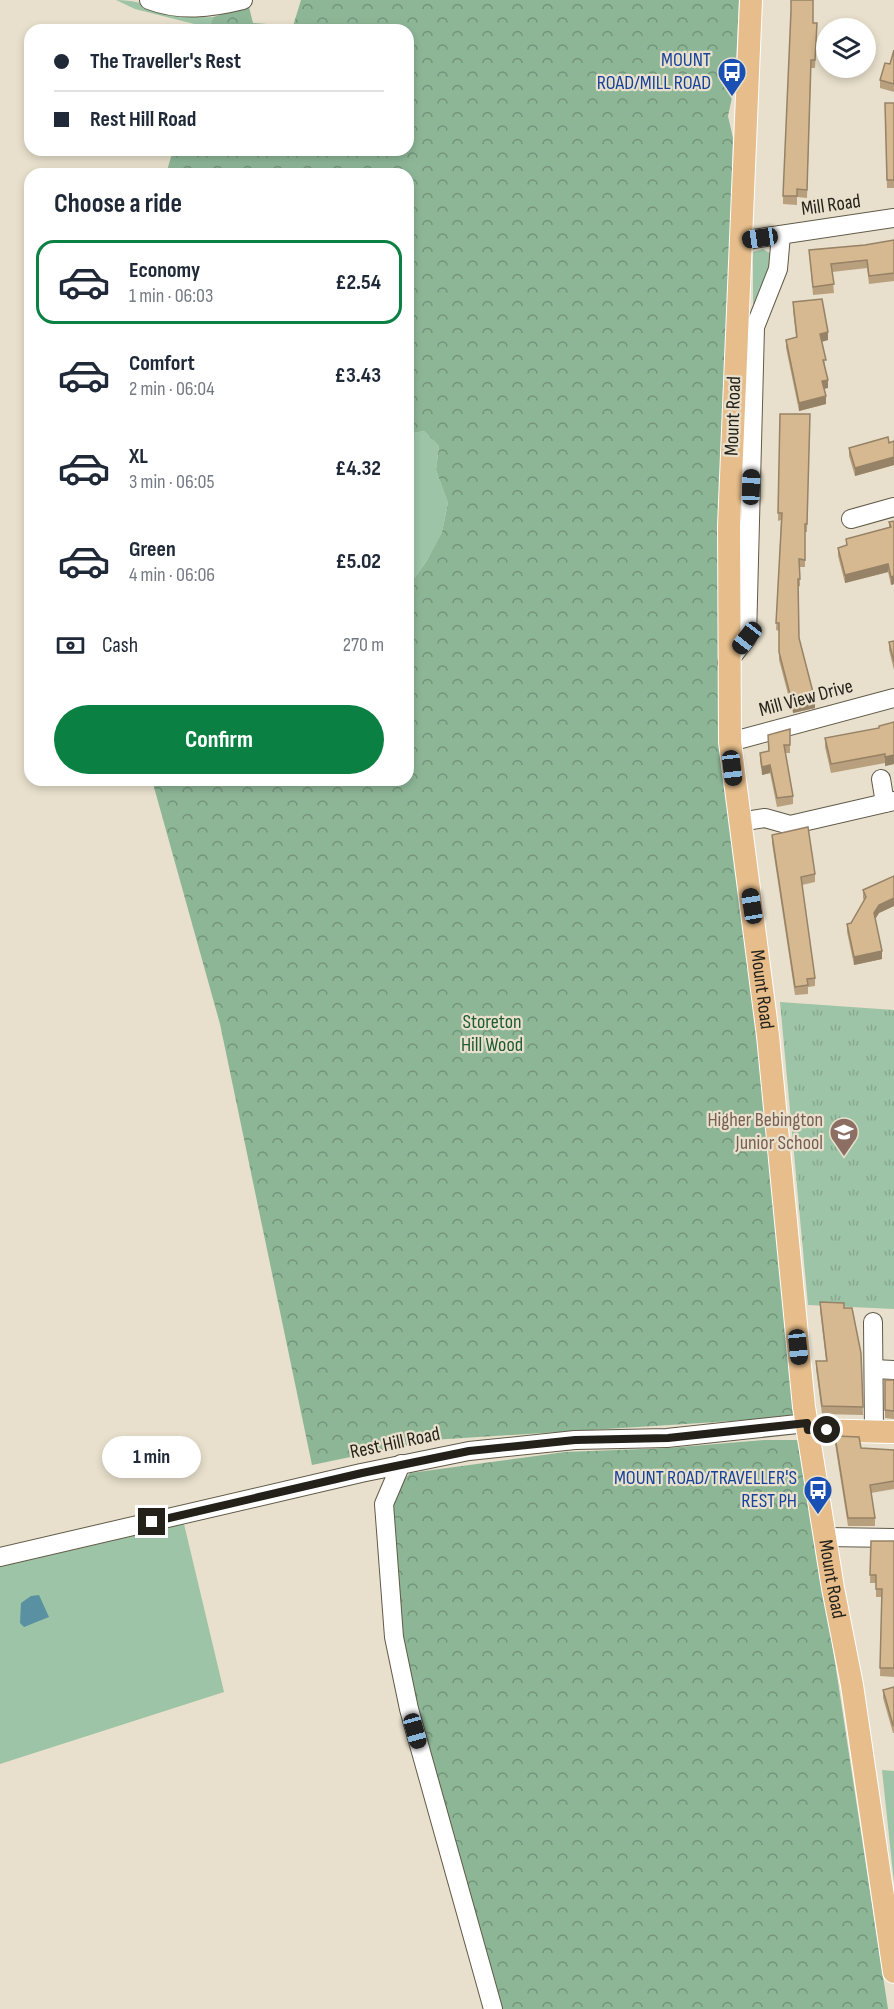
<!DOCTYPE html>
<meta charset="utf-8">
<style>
:root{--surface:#fff;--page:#f2f2f3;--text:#1f2937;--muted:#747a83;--line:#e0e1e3;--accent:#0b8043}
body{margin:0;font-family:"Sofia Sans Condensed",sans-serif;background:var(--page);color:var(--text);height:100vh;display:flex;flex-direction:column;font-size:22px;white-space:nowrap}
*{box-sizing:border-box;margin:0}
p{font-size:20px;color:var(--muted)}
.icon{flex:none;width:33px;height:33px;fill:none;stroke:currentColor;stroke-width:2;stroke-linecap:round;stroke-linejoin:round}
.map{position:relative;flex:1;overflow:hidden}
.sheet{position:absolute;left:24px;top:168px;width:390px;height:618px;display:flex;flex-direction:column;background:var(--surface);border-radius:18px;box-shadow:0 3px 9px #0003}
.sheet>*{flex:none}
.guide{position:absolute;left:24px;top:24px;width:390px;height:132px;border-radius:18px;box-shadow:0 3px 9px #0003;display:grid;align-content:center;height:132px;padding:0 30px;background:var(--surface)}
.controls{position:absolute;left:816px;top:18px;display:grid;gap:12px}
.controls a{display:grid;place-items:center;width:60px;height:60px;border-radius:50%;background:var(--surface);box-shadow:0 3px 9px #0003;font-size:30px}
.end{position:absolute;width:27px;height:27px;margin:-14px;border:8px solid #24211a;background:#fff;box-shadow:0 0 0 3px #fff}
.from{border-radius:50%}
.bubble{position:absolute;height:42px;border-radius:21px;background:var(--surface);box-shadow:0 3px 9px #0003;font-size:20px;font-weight:700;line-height:42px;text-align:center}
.car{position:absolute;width:18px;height:36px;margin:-18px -9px;border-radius:8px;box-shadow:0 0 4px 2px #0007;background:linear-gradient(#222 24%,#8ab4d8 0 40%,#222 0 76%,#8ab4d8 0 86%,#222 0)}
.guide b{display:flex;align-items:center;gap:21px;height:57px;font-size:22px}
.guide b+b{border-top:2px solid var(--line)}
.guide i{width:15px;height:15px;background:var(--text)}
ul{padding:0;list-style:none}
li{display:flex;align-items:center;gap:18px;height:84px;margin:0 12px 9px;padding:0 18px;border:3px solid transparent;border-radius:18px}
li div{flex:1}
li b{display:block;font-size:22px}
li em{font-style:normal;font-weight:700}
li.active{border-color:var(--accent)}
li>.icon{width:54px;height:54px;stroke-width:1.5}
h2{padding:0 30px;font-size:27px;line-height:72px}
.pay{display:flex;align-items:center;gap:15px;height:66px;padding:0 30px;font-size:22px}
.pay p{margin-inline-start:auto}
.primary-button{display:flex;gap:12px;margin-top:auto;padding:12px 30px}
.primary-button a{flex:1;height:69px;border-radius:36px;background:var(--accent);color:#fff;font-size:24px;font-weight:700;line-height:69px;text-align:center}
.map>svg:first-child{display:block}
.grass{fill:#9dc4a6}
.forest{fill:url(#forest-crowns)}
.park{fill:url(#park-tufts)}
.water{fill:#5a91a2}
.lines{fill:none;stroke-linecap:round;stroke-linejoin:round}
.minor-casing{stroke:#615a48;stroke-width:20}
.major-casing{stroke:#fff;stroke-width:24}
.minor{stroke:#fff;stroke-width:18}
.major{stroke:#e6bd8b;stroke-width:22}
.wall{fill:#b89f7d}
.shaded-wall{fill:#968266}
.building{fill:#d6b991;stroke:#968266;stroke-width:1.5}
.route{stroke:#24211a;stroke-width:8}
.labels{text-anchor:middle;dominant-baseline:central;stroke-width:4.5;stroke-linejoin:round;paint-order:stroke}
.transit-label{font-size:20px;fill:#164399;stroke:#e8e0cc;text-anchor:end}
.street-label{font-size:20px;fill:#24211a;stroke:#e8e0cc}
.park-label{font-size:20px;fill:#1c5b33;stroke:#e8e0cc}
.education-label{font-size:20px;fill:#785e54;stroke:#e8e0cc;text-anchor:end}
</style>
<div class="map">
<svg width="894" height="2009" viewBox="0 0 894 2009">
<defs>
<pattern id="forest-crowns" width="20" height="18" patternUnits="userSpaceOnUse" patternTransform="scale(1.5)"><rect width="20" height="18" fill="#8db697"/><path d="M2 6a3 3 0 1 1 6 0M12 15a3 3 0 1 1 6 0" fill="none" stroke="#73947a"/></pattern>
<pattern id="park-tufts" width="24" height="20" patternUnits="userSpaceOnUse" patternTransform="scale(1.5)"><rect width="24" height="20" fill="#9dc4a6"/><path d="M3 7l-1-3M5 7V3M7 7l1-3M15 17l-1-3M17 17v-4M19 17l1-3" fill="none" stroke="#87a88e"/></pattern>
</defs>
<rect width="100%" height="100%" fill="#e8e0cc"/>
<!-- grass -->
<g class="grass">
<path d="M116,0C149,0 179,19 213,17L210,28L135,9Z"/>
<path d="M763,249L773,255L774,269L753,318V252Z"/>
<path d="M424,431L439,446L436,470L448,503L442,532L426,562L408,587V434Z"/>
<path d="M184,1524L224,1692L0,1764V1567Z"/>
<path d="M882,1770L894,1771V1883Z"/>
</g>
<!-- forest -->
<g class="forest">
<path d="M301,0H739L735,84L728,116L733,138L718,707L741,883L796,1417L432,1440L312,1465L220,1024L152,780H408V587L426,562L442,532L448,503L436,470L439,446L424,431L408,434V174H166L173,150H408V30H209L213,17L249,7L253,23L293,26Z"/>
<path d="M764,1440H801L888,2009H502L425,1743L400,1637L390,1509L396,1488L410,1473L565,1452L668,1448Z"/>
</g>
<!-- park -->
<path class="park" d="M780,1002L894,1010V1309L808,1305Z"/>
<!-- water -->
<path class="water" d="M39,1595L49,1617L24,1627L20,1623L21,1603L31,1596Z"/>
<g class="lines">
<!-- minor casing -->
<g class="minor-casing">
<g id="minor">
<path d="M149,0C180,12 211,8 243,0"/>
<path d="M740,241L894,218"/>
<path d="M851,519L894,507"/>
<path d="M727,663L747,638L755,327L778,269L781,235"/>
<path d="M730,742L894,698"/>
<path d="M881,779L885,803"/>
<path d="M739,822L765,818L790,825L894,801"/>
<path d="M873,1322L874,1431"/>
<path d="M874,1369L894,1370"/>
<path d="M401,1464L384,1504L394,1637L409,1709L493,2009"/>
<path d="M825,1537L894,1538"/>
<path d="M0,1557L361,1473L469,1451L575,1440L667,1438L807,1423"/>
</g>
</g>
<!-- major casing -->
<g class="major-casing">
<g id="major">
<path id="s1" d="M751,0L729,526L730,742L768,1036L804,1407L833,1588L852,1685L894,1972"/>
<path d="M808,1430L894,1432"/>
</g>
</g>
<!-- minor -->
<use href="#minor" class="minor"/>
<!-- major -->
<use href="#major" class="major"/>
</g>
<!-- wall -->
<g class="wall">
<path d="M813,23H817L815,68H811L807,198L797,197V205L783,204V196Z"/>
<path d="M894,50V92L880,88V80L890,64Z"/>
<path d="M885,103H894V188H887Z"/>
<path d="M894,240V281L869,284L867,268L832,272L834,293L813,295L809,250L865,245Z"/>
<path d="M793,302L828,340L822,342L828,388L824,389L826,404L799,411L786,348V340L796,337L793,310Z"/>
<path d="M780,414H810L807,532H805V567H800V586L798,587L799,638L815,708L793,713L779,660V631L776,630L781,520L778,521Z"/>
<path d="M894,441V465L855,476L849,456V448Z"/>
<path d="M894,521V584L891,585L888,572L845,583L838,556V548L846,546V539L889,527V522Z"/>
<path d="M894,641V670L889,650V642Z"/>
<path d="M894,722V764L885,766V763L831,773L825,747V738L879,728Z"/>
<path d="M790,729V753H785L793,796V804L777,807L770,773L762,775L760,761V753L768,751Z"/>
<path d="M772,835L815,874V882L802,885L815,978V986L808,987V994L795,995L772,843Z"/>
<path d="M894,876V906L879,913L875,919L882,959L854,965L847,932V924L851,923L864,901L863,898V890Z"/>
<path d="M820,1302L844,1308L861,1353L863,1415L822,1414L816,1369V1361H826L820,1310Z"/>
<path d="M885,1380H894V1419L885,1418Z"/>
<path d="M835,1436L861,1448L894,1450V1489L871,1493L875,1518V1526H848L835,1444Z"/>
<path d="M871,1541H894V1677L880,1676L882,1597H876V1583H870Z"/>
<path d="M894,1687V1733H893L883,1698V1690Z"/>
</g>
<!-- shaded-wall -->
<g class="shaded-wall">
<path d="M828,332V340L820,342V334Z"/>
<path d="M828,380V388L822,389V381Z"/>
<path d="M826,396V404L799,411V403Z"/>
<path d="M894,457V465L855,476V468Z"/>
<path d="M888,564V572L845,583V575Z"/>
<path d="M894,576V584L891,585V577Z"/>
<path d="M815,700V708L793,713V706Z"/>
<path d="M894,755V764L885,766V757Z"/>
<path d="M770,765V773L762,775V767Z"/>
<path d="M894,898V906L879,913L874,921V913L879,905Z"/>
<path d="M882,951V959L854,965V957Z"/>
</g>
<!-- building -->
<g class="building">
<path d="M791,0H813V23H817L815,60H811L807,190L797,189V196H783L791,11Z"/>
<path d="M894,50V84L880,80L885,63L890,64Z"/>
<path d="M885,103H894V180H887Z"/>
<path d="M894,240V273L869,276L867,260L831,264L834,284L813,287L809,250L865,245Z"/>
<path d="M822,299L828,332L820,334L826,360H823L828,380L822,381L826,396L799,403L786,340L797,337L793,302Z"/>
<path d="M780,414H810L807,524H805V560L799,559L800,579H798L799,638L815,700L793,706L779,652V623H776L782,513H778Z"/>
<path d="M888,437L889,443L894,441V457L855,468L849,448Z"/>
<path d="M894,521V576L891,577L888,564L845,575L838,548L847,545L846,539L891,527L889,522Z"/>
<path d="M894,641V662L889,642Z"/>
<path d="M894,722V755L885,757V754L831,764L825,738L879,728V726Z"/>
<path d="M790,729V745H784L793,796L777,798L770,765L762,767L760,753L769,751L768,735Z"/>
<path d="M808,827L815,874L801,877L815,978L807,979L808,985L795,987L772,835Z"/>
<path d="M894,876V898L879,905L874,913L882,951L854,957L847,924L851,923L866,897L863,890Z"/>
<path d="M820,1302L844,1303V1308H852L861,1353L863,1407L822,1406L816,1361H827Z"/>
<path d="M885,1380H894V1411L885,1410Z"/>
<path d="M835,1436L859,1437L861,1448L894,1450V1481L870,1485L875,1518H848Z"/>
<path d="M871,1541H894V1668H880L882,1589H876V1575H870Z"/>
<path d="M894,1687V1724L893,1725L883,1690Z"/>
</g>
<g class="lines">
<!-- route -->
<path class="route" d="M152,1522L362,1473L469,1451L575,1440L668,1438L807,1423L808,1430H827"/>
</g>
<!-- icons -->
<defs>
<g id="bus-pin" transform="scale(1.5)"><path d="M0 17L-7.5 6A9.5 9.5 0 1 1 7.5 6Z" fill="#1a4fb4" stroke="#e8e0cc"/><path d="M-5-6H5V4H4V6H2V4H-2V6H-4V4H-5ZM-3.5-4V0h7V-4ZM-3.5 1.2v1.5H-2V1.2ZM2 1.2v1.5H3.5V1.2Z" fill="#fff"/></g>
<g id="school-pin" transform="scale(1.5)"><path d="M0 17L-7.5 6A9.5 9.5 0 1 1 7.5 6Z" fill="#8d6e63" stroke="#e8e0cc"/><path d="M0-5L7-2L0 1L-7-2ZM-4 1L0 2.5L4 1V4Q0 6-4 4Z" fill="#fff"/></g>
</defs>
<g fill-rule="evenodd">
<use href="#bus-pin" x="732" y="72"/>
<use href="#school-pin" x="844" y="1132"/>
<use href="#bus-pin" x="818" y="1490"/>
</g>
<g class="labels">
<!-- transit labels -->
<g class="transit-label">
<text x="711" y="60">MOUNT<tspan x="711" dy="23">ROAD/MILL ROAD</tspan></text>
<text x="797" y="1478">MOUNT ROAD/TRAVELLER'S<tspan x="797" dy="23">REST PH</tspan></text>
</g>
<!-- street labels -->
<g class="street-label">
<text transform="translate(831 205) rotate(-8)">Mill Road</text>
<text transform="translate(733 416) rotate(-88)">Mount Road</text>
<text transform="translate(806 698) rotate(-15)">Mill View Drive</text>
<text stroke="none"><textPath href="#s1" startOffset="992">Mount Road</textPath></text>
<text transform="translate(395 1443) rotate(-12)">Rest Hill Road</text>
<text stroke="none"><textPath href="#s1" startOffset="1586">Mount Road</textPath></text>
</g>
<!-- park labels -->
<g class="park-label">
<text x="492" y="1022">Storeton<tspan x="492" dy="23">Hill Wood</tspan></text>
</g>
<!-- education labels -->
<g class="education-label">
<text x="823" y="1120">Higher Bebington<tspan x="823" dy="23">Junior School</tspan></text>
</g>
</g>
</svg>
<div class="controls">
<a><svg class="icon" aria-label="layers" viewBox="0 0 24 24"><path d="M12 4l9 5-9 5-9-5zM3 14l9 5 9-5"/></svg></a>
</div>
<i class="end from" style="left:827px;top:1430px"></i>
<i class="end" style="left:152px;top:1522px"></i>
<div class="bubble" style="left:102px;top:1436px;width:99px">1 min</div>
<i class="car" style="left:760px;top:238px;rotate:262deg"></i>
<i class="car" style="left:751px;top:487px;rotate:2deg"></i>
<i class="car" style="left:747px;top:638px;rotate:218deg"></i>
<i class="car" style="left:732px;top:768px;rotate:173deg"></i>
<i class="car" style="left:752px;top:906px;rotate:351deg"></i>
<i class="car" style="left:798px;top:1347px;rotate:174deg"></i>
<i class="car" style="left:415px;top:1731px;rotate:164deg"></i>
<div class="guide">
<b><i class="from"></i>The Traveller's Rest</b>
<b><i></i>Rest Hill Road</b>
</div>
<section class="sheet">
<h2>Choose a ride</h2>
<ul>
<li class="active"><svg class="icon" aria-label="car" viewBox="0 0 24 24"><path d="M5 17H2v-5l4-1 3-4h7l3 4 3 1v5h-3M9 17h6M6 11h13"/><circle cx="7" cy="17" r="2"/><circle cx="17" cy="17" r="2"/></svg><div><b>Economy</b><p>1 min · 06:03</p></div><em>£2.54</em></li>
<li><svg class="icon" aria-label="car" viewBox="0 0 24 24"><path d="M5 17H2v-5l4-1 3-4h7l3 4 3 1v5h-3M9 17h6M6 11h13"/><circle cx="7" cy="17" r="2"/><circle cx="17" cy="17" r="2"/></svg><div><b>Comfort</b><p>2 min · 06:04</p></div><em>£3.43</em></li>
<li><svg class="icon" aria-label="car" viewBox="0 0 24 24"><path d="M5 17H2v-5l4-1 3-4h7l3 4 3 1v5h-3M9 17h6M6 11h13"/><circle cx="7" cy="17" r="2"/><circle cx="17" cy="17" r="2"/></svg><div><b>XL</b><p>3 min · 06:05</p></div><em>£4.32</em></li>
<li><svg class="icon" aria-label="car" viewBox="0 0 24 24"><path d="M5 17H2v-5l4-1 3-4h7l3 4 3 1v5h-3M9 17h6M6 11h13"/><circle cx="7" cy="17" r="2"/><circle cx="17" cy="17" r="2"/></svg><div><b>Green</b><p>4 min · 06:06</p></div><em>£5.02</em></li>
</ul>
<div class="pay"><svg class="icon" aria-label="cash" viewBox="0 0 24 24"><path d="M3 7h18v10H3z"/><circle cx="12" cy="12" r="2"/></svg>Cash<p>270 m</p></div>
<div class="primary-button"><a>Confirm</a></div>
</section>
</div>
